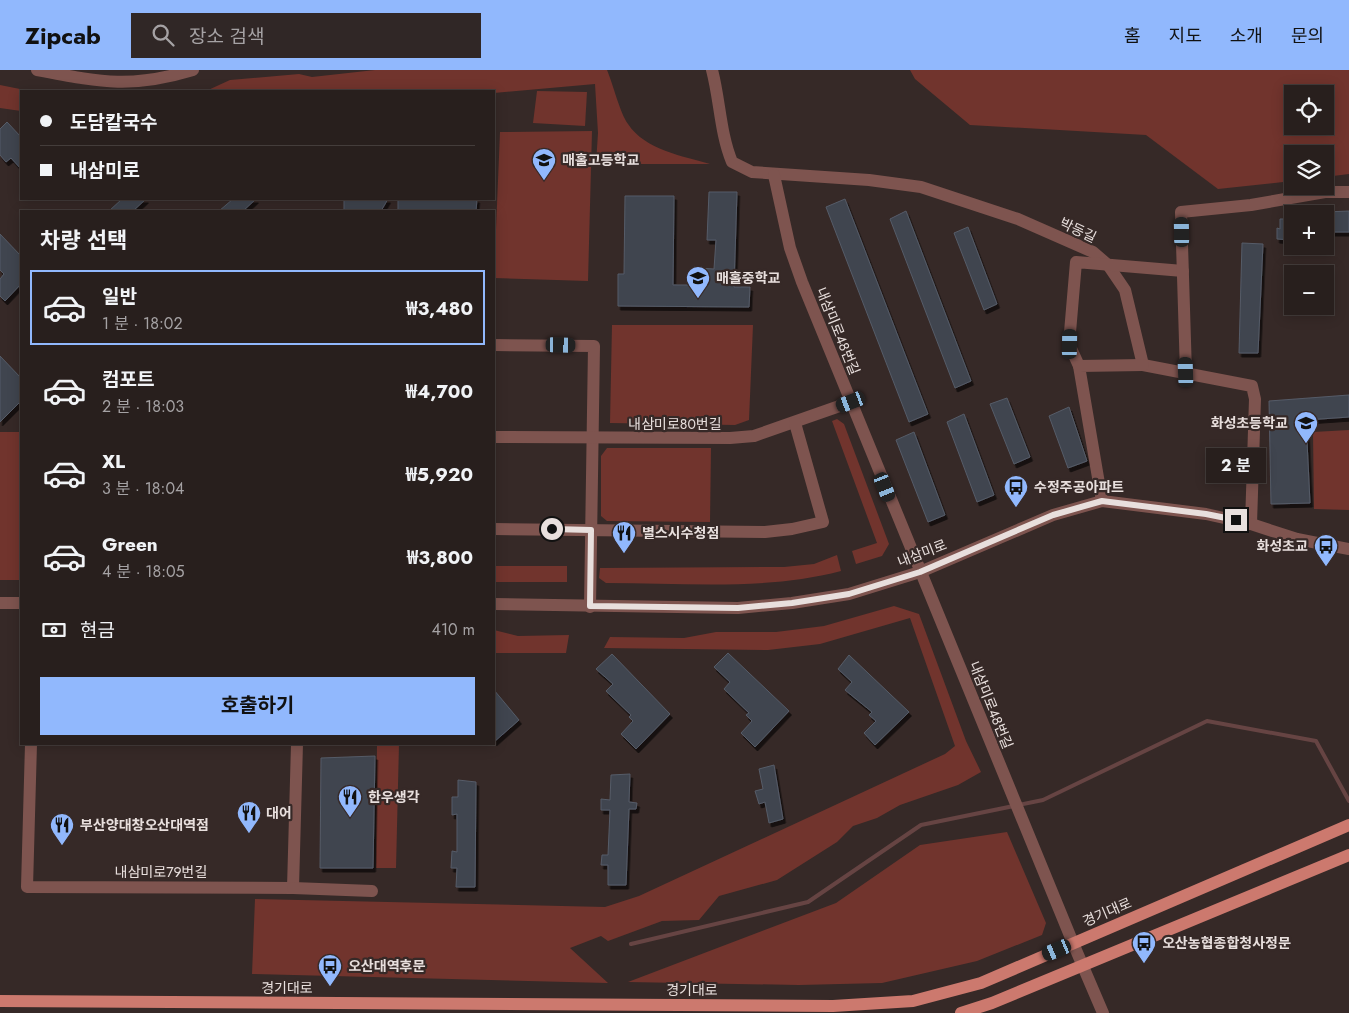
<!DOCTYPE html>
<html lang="ko">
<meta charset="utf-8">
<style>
:root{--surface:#281f1d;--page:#302726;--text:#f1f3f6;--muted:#a5a2a4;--line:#443d3b;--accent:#91b8fd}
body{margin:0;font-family:Jost,"Noto Sans KR",sans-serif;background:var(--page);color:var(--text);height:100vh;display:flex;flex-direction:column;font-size:19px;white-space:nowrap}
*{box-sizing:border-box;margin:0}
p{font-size:16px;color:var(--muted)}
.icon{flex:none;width:28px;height:28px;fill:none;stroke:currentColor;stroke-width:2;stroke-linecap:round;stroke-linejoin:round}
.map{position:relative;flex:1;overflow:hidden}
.sheet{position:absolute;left:20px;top:140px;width:475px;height:535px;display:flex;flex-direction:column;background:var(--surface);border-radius:0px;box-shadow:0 2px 12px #0003,0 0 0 1px var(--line)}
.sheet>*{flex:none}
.banner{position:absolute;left:20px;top:20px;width:475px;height:110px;border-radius:0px;box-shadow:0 2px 12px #0003,0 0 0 1px var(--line);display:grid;align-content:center;height:110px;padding:0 20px;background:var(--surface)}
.fabs{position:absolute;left:1284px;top:15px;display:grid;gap:10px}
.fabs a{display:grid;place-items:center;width:50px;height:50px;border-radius:0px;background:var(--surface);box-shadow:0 2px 12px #0003,0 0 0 1px var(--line);font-size:25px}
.end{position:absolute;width:22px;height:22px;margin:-11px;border:6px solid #e8dfdd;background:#111;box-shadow:0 0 0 2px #111}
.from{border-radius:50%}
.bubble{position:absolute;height:35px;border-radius:0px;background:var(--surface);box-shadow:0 2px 12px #0003,0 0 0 1px var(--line);font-size:16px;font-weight:700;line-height:35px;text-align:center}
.car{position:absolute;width:15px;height:30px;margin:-15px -8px;border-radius:6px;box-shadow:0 0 4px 1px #0007;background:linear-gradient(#222 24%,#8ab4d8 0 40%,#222 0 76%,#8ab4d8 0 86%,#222 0)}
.banner b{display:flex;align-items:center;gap:18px;height:48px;font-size:19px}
.banner b+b{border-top:1px solid var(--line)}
.banner i{width:12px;height:12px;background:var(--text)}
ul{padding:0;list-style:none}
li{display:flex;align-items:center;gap:15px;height:75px;margin:0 10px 8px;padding:0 10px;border:2px solid transparent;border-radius:0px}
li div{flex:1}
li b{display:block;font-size:19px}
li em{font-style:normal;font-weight:700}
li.active{border-color:var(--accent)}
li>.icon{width:45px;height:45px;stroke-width:1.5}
h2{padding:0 20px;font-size:22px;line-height:60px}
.pay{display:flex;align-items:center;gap:12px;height:55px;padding:0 20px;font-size:19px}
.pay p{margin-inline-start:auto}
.button{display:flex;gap:10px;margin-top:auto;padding:10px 20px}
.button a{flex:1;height:58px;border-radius:0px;background:var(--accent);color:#111;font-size:20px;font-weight:700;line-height:58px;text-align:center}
header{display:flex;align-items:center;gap:30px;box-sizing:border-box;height:70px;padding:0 25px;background:var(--accent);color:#111}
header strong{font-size:24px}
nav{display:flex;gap:28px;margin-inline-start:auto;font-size:18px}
.search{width:350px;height:45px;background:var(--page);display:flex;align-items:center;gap:12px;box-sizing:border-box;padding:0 18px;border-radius:0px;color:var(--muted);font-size:19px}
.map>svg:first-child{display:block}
.green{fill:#71342d;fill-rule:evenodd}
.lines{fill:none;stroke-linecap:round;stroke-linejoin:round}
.stream{stroke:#664443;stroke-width:4}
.building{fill:#3f4550;stroke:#565c68;filter:url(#shadow)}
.minor{stroke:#7e544f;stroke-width:12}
.tertiary{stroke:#7e544f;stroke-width:12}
.primary{stroke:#cc796e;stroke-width:12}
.route{stroke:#e8dfdd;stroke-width:6}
.labels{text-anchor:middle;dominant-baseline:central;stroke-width:4.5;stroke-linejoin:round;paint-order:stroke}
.poi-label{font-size:14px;font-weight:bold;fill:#e8dfdd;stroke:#362927;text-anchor:start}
.street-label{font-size:14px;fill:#e8dfdd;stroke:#362927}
</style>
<header>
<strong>Zipcab</strong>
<div class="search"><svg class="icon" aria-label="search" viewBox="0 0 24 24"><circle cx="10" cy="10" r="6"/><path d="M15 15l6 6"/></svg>장소 검색</div>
<nav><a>홈</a><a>지도</a><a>소개</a><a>문의</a></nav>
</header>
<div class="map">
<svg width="1349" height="943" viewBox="0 0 1349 943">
<defs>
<filter id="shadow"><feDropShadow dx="2.5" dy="4" stdDeviation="0" flood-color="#0009"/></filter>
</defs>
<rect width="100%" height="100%" fill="#362927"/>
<!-- green -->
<g class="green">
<path d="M375,0H607C613,14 620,43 628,54C645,80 683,86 710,94H596L598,63L595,14L494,23V21H206L230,10L299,4L312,7Z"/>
<path d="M910,0H1349V104L1325,107V84H1292V111L1218,119L1146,65L970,55L915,9ZM1292,24H1325V56H1292Z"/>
<path d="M0,15L30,21H21V41L0,38Z"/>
<path d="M537,21L587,22L585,56L533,53Z"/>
<path d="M592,61L588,211L494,208L500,62Z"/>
<path d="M612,255H753L749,350L735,355L610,353Z"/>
<path d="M837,349L844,354L889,474L882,486L856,494L852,481L877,473L832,351Z"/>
<path d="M1349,360V440L1314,439L1313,362Z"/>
<rect x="0" y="362" width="21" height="148"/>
<path d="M607,378H711L710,452L607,451L601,446V386Z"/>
<path d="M837,485L841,501C765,521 684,513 606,513L599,508L600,498L784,497L814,494Z"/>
<rect x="494" y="496" width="73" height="16"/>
<path d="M894,536L919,544L966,671L981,702L958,715L900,735L877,748L853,756L837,772L777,810L719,826L699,850L662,851L608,871L601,866L570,878L608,913L252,904L255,829L605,837L639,826L945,684L955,676L910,548L820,574L768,580L604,578L610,567L684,568L716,562H776L824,556Z"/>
<path d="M494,560L518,566L569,565L566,583H494Z"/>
<path d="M377,674H399L396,798H376Z"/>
<path d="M1007,762L1046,853L1042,865L977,891L882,913L799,915L628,912L836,833L920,775Z"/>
</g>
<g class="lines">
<!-- stream -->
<path class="stream" d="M631,874L808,832L921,755L1043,730L1207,651L1316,671L1349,731"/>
</g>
<!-- building -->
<g class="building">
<path d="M7,52L21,67V99L11,88L6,92L0,85V59Z"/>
<path d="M709,122H737L734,217H750L749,237L618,236V204H624L625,126H674L673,215H697V198L714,199L716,170H707Z"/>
<path d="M122,129H146L133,141H109Z"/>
<path d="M233,129H256L243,141H219Z"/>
<path d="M344,129H388L381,141H344Z"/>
<path d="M398,129H477L476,141H398Z"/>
<path d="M845,129L928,344L909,352L826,137Z"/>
<path d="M906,141L971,311L955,318L890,149Z"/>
<path d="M1349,141V162H1325V142Z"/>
<path d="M1280,149H1292V170L1277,169V158L1280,159Z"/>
<path d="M968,157L997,234L984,240L954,163Z"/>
<path d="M0,164L21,186V214L5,231L0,226V209L4,204L0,200Z"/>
<path d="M1242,173L1263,174L1258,283H1239Z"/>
<path d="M0,286L21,308V331L0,352Z"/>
<path d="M1349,325V347L1306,350L1310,433L1271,434L1269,331Z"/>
<path d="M1007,328L1030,387L1014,394L990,334Z"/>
<path d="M1069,337L1087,391L1068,398L1049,346Z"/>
<path d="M964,344L994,425L977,432L947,352Z"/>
<path d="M914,362L945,445L928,452L896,370Z"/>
<path d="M728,583L789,641L755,677L741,663L752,651L746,645L749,643L724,619L730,612L714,597Z"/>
<path d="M612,584L670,644L636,679L621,664L633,651L629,647L631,645L606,621L613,614L596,599Z"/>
<path d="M849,585L909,642L875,675L864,663L876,651L869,645L872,642L845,620L852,612L838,599Z"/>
<path d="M494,620L519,650L494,672Z"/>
<path d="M375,686L373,798H320L321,688Z"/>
<path d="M774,695L783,749L769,753L765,732L759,734L755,721L763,719L759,699Z"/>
<path d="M630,704L629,732L637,733L636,739H629L626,815H608V795H601L602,785H608L610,740H601V729L610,730L611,705Z"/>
<path d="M458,710L476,712L475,817H456L457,798H451L452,781L457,782V744L452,745V727H458Z"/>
</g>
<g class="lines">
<!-- minor -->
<g class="minor">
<path d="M712,0C720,30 720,63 732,92L752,102L869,110L921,117L1018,149L1093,182L1108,195L1125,220L1143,295L1252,316L1255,329L1251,454"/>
<path d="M774,105L790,178L802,212L1073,873L1103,943"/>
<path d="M494,275L594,276L590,537"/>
<path d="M1079,296L1069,274L1076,192L1183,201"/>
<path d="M1186,303L1181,142L1251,135L1325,122H1349"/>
<path d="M494,367L730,368L754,366L851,332"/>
<path d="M1102,431L1079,296L1143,295"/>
<path d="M494,459L765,462L792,459L823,452L795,353"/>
<path d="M31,674L27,817L293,818L297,674"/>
<path d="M293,818L372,821"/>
</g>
<!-- tertiary -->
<g class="tertiary">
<path d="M37,0C100,12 130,19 193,0"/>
<path d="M0,533H21"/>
<path d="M494,534L738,538L792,533L849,524L920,502L1053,445L1102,431L1206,444L1251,454L1297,469L1349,479"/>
</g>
<!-- primary -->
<g class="primary">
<path d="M0,931L833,936L913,931L981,913L1349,755"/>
<path d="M961,943L992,933L1349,785"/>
</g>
</g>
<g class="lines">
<!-- route -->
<path class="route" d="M552,459L591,460L590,536L738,538L792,533L849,524L920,502L1053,445L1102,431L1206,444L1236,450"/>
</g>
<!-- icons -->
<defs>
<g id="school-pin" transform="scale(1.25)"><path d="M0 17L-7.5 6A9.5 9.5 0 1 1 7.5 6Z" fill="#91b8fd" stroke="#362927"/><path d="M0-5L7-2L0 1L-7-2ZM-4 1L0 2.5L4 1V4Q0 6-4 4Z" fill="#111"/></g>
<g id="bus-pin" transform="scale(1.25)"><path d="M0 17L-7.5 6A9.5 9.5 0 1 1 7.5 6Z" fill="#91b8fd" stroke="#362927"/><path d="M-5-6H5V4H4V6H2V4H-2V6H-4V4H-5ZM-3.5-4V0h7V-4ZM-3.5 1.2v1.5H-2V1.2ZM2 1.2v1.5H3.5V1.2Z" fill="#111"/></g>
<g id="restaurant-pin" transform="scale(1.25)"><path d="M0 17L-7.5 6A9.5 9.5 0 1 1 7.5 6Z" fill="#91b8fd" stroke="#362927"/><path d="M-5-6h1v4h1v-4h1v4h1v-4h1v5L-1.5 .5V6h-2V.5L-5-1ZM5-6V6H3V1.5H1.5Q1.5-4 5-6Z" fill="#111"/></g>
</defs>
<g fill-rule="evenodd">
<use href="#school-pin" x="544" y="90"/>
<use href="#school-pin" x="698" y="208"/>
<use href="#school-pin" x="1306" y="353"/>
<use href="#bus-pin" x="1016" y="417"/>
<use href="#restaurant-pin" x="624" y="463"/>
<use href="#bus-pin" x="1326" y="476"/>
<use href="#restaurant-pin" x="350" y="727"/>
<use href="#restaurant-pin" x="249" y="743"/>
<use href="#restaurant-pin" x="62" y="755"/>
<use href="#bus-pin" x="1144" y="873"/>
<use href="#bus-pin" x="330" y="896"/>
</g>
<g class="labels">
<!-- poi labels -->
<g class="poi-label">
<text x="562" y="90">매홀고등학교</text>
<text x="716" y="208">매홀중학교</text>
<text x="1288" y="353" text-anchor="end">화성초등학교</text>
<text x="1034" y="417">수정주공아파트</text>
<text x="642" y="463">별스시수청점</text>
<text x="1308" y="476" text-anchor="end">화성초교</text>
<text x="368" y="727">한우생각</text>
<text x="266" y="743">대어</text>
<text x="80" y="755">부산양대창오산대역점</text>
<text x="1162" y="873">오산농협종합청사정문</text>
<text x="348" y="896">오산대역후문</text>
</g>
<!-- street labels -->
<g class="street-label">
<text transform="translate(1078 160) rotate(25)">박동길</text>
<text transform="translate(838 261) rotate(68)">내삼미로48번길</text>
<text x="675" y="354">내삼미로80번길</text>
<text transform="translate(922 483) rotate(-21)">내삼미로</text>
<text transform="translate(991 635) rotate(68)">내삼미로48번길</text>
<text x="161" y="802">내삼미로79번길</text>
<text transform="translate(1107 842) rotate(-23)">경기대로</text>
<text x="287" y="918">경기대로</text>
<text x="692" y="920">경기대로</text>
</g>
</g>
</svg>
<div class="fabs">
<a><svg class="icon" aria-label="locate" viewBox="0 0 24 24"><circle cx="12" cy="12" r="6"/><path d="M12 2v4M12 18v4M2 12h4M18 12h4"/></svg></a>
<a><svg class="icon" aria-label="layers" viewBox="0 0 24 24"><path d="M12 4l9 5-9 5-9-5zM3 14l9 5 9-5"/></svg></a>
<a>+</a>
<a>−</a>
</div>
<i class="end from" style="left:552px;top:459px"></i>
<i class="end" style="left:1236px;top:450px"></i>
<div class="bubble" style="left:1206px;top:378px;width:60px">2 분</div>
<i class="car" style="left:1182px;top:162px;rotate:359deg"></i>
<i class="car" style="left:1070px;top:274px;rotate:1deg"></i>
<i class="car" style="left:561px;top:275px;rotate:91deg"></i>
<i class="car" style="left:1186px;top:302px;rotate:358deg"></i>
<i class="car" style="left:851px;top:332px;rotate:249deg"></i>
<i class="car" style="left:885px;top:417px;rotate:158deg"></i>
<i class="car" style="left:1057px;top:880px;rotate:247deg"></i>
<div class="banner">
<b><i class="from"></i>도담칼국수</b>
<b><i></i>내삼미로</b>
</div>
<section class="sheet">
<h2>차량 선택</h2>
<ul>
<li class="active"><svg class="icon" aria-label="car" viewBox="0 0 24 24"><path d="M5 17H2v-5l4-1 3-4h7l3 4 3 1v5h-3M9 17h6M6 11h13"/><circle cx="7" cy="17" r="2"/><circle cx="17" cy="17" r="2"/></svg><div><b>일반</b><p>1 분 · 18:02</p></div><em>₩3,480</em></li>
<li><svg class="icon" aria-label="car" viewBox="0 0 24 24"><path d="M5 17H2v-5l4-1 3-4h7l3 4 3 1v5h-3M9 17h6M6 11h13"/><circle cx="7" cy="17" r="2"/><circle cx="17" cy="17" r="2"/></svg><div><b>컴포트</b><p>2 분 · 18:03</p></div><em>₩4,700</em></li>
<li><svg class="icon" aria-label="car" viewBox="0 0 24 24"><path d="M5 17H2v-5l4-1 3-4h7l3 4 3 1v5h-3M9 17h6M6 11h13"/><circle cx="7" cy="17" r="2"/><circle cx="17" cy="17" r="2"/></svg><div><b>XL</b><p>3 분 · 18:04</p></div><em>₩5,920</em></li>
<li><svg class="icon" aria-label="car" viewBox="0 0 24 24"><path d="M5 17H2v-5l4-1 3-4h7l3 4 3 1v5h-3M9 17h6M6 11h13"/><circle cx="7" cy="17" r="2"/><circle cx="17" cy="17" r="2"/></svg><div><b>Green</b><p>4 분 · 18:05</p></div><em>₩3,800</em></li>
</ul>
<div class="pay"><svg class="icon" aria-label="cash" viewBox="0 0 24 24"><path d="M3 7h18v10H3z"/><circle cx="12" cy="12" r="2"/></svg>현금<p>410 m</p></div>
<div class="button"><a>호출하기</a></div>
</section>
</div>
